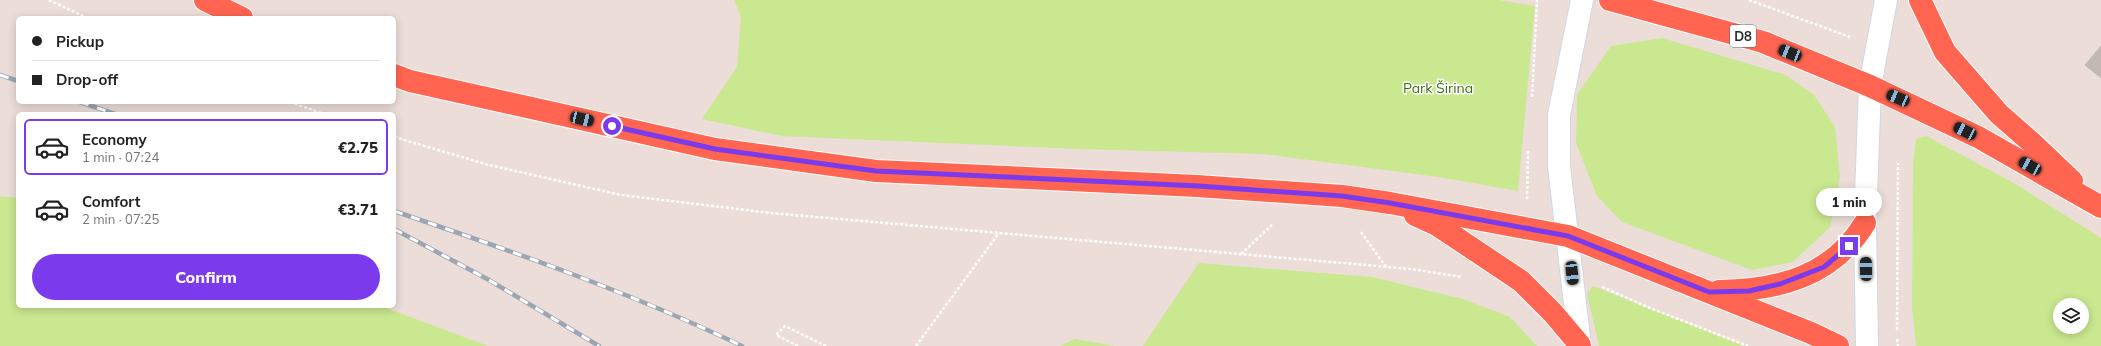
<!DOCTYPE html>
<meta charset="utf-8">
<style>
:root{--surface:#fff;--page:#f2f2f2;--text:#222;--muted:#767676;--line:#e0e0e0;--accent:#7c3aed}
body{margin:0;font-family:Mulish,sans-serif;background:var(--page);color:var(--text);height:100vh;display:flex;flex-direction:column;font-size:15px;white-space:nowrap}
*{box-sizing:border-box;margin:0}
p{font-size:13px;color:var(--muted)}
.icon{flex:none;width:22px;height:22px;fill:none;stroke:currentColor;stroke-width:2;stroke-linecap:round;stroke-linejoin:round}
.map{position:relative;flex:1;overflow:hidden}
.details{position:absolute;left:16px;top:112px;width:380px;height:196px;display:flex;flex-direction:column;background:var(--surface);border-radius:6px;box-shadow:0 2px 10px #0003}
.details>*{flex:none}
.guide{position:absolute;left:16px;top:16px;width:380px;height:88px;border-radius:6px;box-shadow:0 2px 10px #0003;display:grid;align-content:center;height:88px;padding:0 16px;background:var(--surface)}
.tools{position:absolute;left:2053px;top:298px;display:grid;gap:8px}
.tools a{display:grid;place-items:center;width:36px;height:36px;border-radius:50%;background:var(--surface);box-shadow:0 2px 10px #0003;font-size:20px}
.end{position:absolute;width:18px;height:18px;margin:-9px;border:5px solid #7c3aed;background:#fff;box-shadow:0 0 0 2px #fff}
.from{border-radius:50%}
.bubble{position:absolute;height:28px;border-radius:14px;background:var(--surface);box-shadow:0 2px 10px #0003;font-size:13px;font-weight:800;line-height:28px;text-align:center}
.car{position:absolute;width:12px;height:24px;margin:-12px -6px;border-radius:5px;box-shadow:0 0 3px 1px #0007;background:linear-gradient(#222 24%,#8ab4d8 0 40%,#222 0 76%,#8ab4d8 0 86%,#222 0)}
.guide b{display:flex;align-items:center;gap:14px;height:38px;font-size:15px}
.guide b+b{border-top:1px solid var(--line)}
.guide i{width:10px;height:10px;background:var(--text)}
ul{padding:7px 0 0;list-style:none}
li{display:flex;align-items:center;gap:12px;height:56px;margin:0 8px 6px;padding:0 8px;border:2px solid transparent;border-radius:6px}
li div{flex:1}
li b{display:block;font-size:15px}
li em{font-style:normal;font-weight:800}
li.on{border-color:var(--accent)}
li>.icon{width:36px;height:36px;stroke-width:1.5}
.cta{display:flex;gap:8px;margin-top:auto;padding:8px 16px}
.cta a{flex:1;height:46px;border-radius:24px;background:var(--accent);color:#fff;font-size:16px;font-weight:800;line-height:46px;text-align:center}
.map>svg:first-child{display:block}
.green{fill:#c9e88f;fill-rule:evenodd}
.building{fill:#c3b9b4;stroke:#c7b9b2}
.lines{fill:none;stroke-linecap:round;stroke-linejoin:round}
.secondary-casing{stroke:#cdd8e3;stroke-width:24}
.highway-casing{stroke:#fff;stroke-width:24}
.path{stroke:#fff;stroke-width:2.5;stroke-dasharray:3 2;stroke-linecap:butt}
.secondary{stroke:#fff;stroke-width:22}
.highway{stroke:#ff6550;stroke-width:22}
.rail-casing{stroke:#9ba6b4;stroke-width:4.5}
.rail{stroke:#fff;stroke-width:3;stroke-dasharray:9;stroke-linecap:butt}
.route{stroke:#7c3aed;stroke-width:5}
.labels{text-anchor:middle;dominant-baseline:central;stroke-width:3;stroke-linejoin:round;paint-order:stroke}
.shield{fill:#fff;stroke:#686868;stroke-width:1}
.shield-label{font-size:13px;font-weight:bold;fill:#282828}
.park-label{font-size:14px;fill:#406914;stroke:#fff}
</style>
<div class="map">
<svg width="2101" height="346" viewBox="0 0 2101 346">
<rect width="100%" height="100%" fill="#ecddd8"/>
<!-- green -->
<g class="green">
<path d="M734,0H1498L1535,6L1518,191L1438,177L1264,154L1078,149L782,136L702,119L737,67L741,17Z"/>
<path d="M1662,38L1786,75L1814,95L1835,127L1840,176L1830,227L1793,262L1752,270L1622,222L1597,196L1576,143L1577,95L1611,46Z"/>
<path d="M1926,136L2012,182L2101,238V346H1916L1912,307L1913,163L1916,139ZM2060,305H2082V327H2060Z"/>
<path d="M0,196L18,198V306H381L488,346H0Z"/>
<path d="M1199,263L1372,277L1463,299L1510,317L1537,346H1143Z"/>
<path d="M1593,286L1744,346H1599L1587,294Z"/>
<path d="M1075,339L1115,346H1060Z"/>
</g>
<!-- building -->
<path class="building" d="M2101,46V78L2085,65Z"/>
<g class="lines">
<!-- secondary casing -->
<g class="secondary-casing">
<g id="secondary">
<path d="M1580,346L1559,166V115L1582,0"/>
<path d="M1867,346L1865,223L1870,86L1886,0"/>
</g>
</g>
<!-- highway casing -->
<g class="highway-casing">
<g id="highway">
<path d="M205,0L242,18"/>
<path d="M1610,0L1763,42L1870,86L1978,137L2101,207"/>
<path d="M1920,0L1945,52L1999,114L2031,142L2072,181"/>
<path d="M394,75L410,81L715,149L876,171L1197,186L1342,196L1390,203L1568,236L1811,333L1838,346"/>
<path d="M1415,215L1437,225L1521,281L1553,313L1580,345"/>
<path d="M1719,291C1778,290 1832,277 1865,223"/>
</g>
</g>
<!-- path -->
<g class="path">
<path d="M49,0L87,18"/>
<path d="M1749,0L1850,37"/>
<path d="M1532,97L1537,0"/>
<path d="M290,102L324,114"/>
<path d="M394,137L489,165L621,195L771,213L1411,269L1462,277"/>
<path d="M1527,199L1528,150"/>
<path d="M1361,232L1386,267"/>
<path d="M1241,254L1272,225"/>
<path d="M1602,287L1650,308L1748,346"/>
<path d="M1897,330L1898,163"/>
<path d="M1897,339L1898,346"/>
<path d="M798,346L776,335L785,326L826,346"/>
<path d="M916,346L999,233"/>
</g>
<!-- secondary -->
<use href="#secondary" class="secondary"/>
<!-- highway -->
<use href="#highway" class="highway"/>
<!-- rail casing -->
<g class="rail-casing">
<g id="rail">
<path d="M0,75L18,81"/>
<path d="M80,102L115,114"/>
<path d="M394,211C512,251 629,292 742,346"/>
<path d="M394,229L489,280L599,346"/>
</g>
</g>
<!-- rail -->
<use href="#rail" class="rail"/>
</g>
<g class="lines">
<!-- route -->
<path class="route" d="M612,126L715,149L876,171L1198,186L1342,196L1390,203L1568,236L1709,292L1749,291L1780,284L1824,267L1849,246"/>
</g>
<g class="labels">
<!-- shield labels -->
<rect class="shield" x="1730" y="25" width="26" height="22" rx="3"/>
<g class="shield-label">
<text x="1743" y="36">D8</text>
</g>
<!-- park labels -->
<g class="park-label">
<text x="1438" y="88">Park Širina</text>
</g>
</g>
</svg>
<div class="tools">
<a><svg class="icon" aria-label="layers" viewBox="0 0 24 24"><path d="M12 4l9 5-9 5-9-5zM3 14l9 5 9-5"/></svg></a>
</div>
<i class="end from" style="left:612px;top:126px"></i>
<i class="end" style="left:1849px;top:246px"></i>
<div class="bubble" style="left:1816px;top:188px;width:66px">1 min</div>
<i class="car" style="left:1790px;top:53px;rotate:292deg"></i>
<i class="car" style="left:1898px;top:98px;rotate:293deg"></i>
<i class="car" style="left:582px;top:119px;rotate:103deg"></i>
<i class="car" style="left:1965px;top:131px;rotate:296deg"></i>
<i class="car" style="left:2030px;top:166px;rotate:299deg"></i>
<i class="car" style="left:1866px;top:269px;rotate:359deg"></i>
<i class="car" style="left:1572px;top:273px;rotate:174deg"></i>
<div class="guide">
<b><i class="from"></i>Pickup</b>
<b><i></i>Drop-off</b>
</div>
<section class="details">
<ul>
<li class="on"><svg class="icon" aria-label="car" viewBox="0 0 24 24"><path d="M5 17H2v-5l4-1 3-4h7l3 4 3 1v5h-3M9 17h6M6 11h13"/><circle cx="7" cy="17" r="2"/><circle cx="17" cy="17" r="2"/></svg><div><b>Economy</b><p>1 min · 07:24</p></div><em>€2.75</em></li>
<li><svg class="icon" aria-label="car" viewBox="0 0 24 24"><path d="M5 17H2v-5l4-1 3-4h7l3 4 3 1v5h-3M9 17h6M6 11h13"/><circle cx="7" cy="17" r="2"/><circle cx="17" cy="17" r="2"/></svg><div><b>Comfort</b><p>2 min · 07:25</p></div><em>€3.71</em></li>
</ul>
<div class="cta"><a>Confirm</a></div>
</section>
</div>
